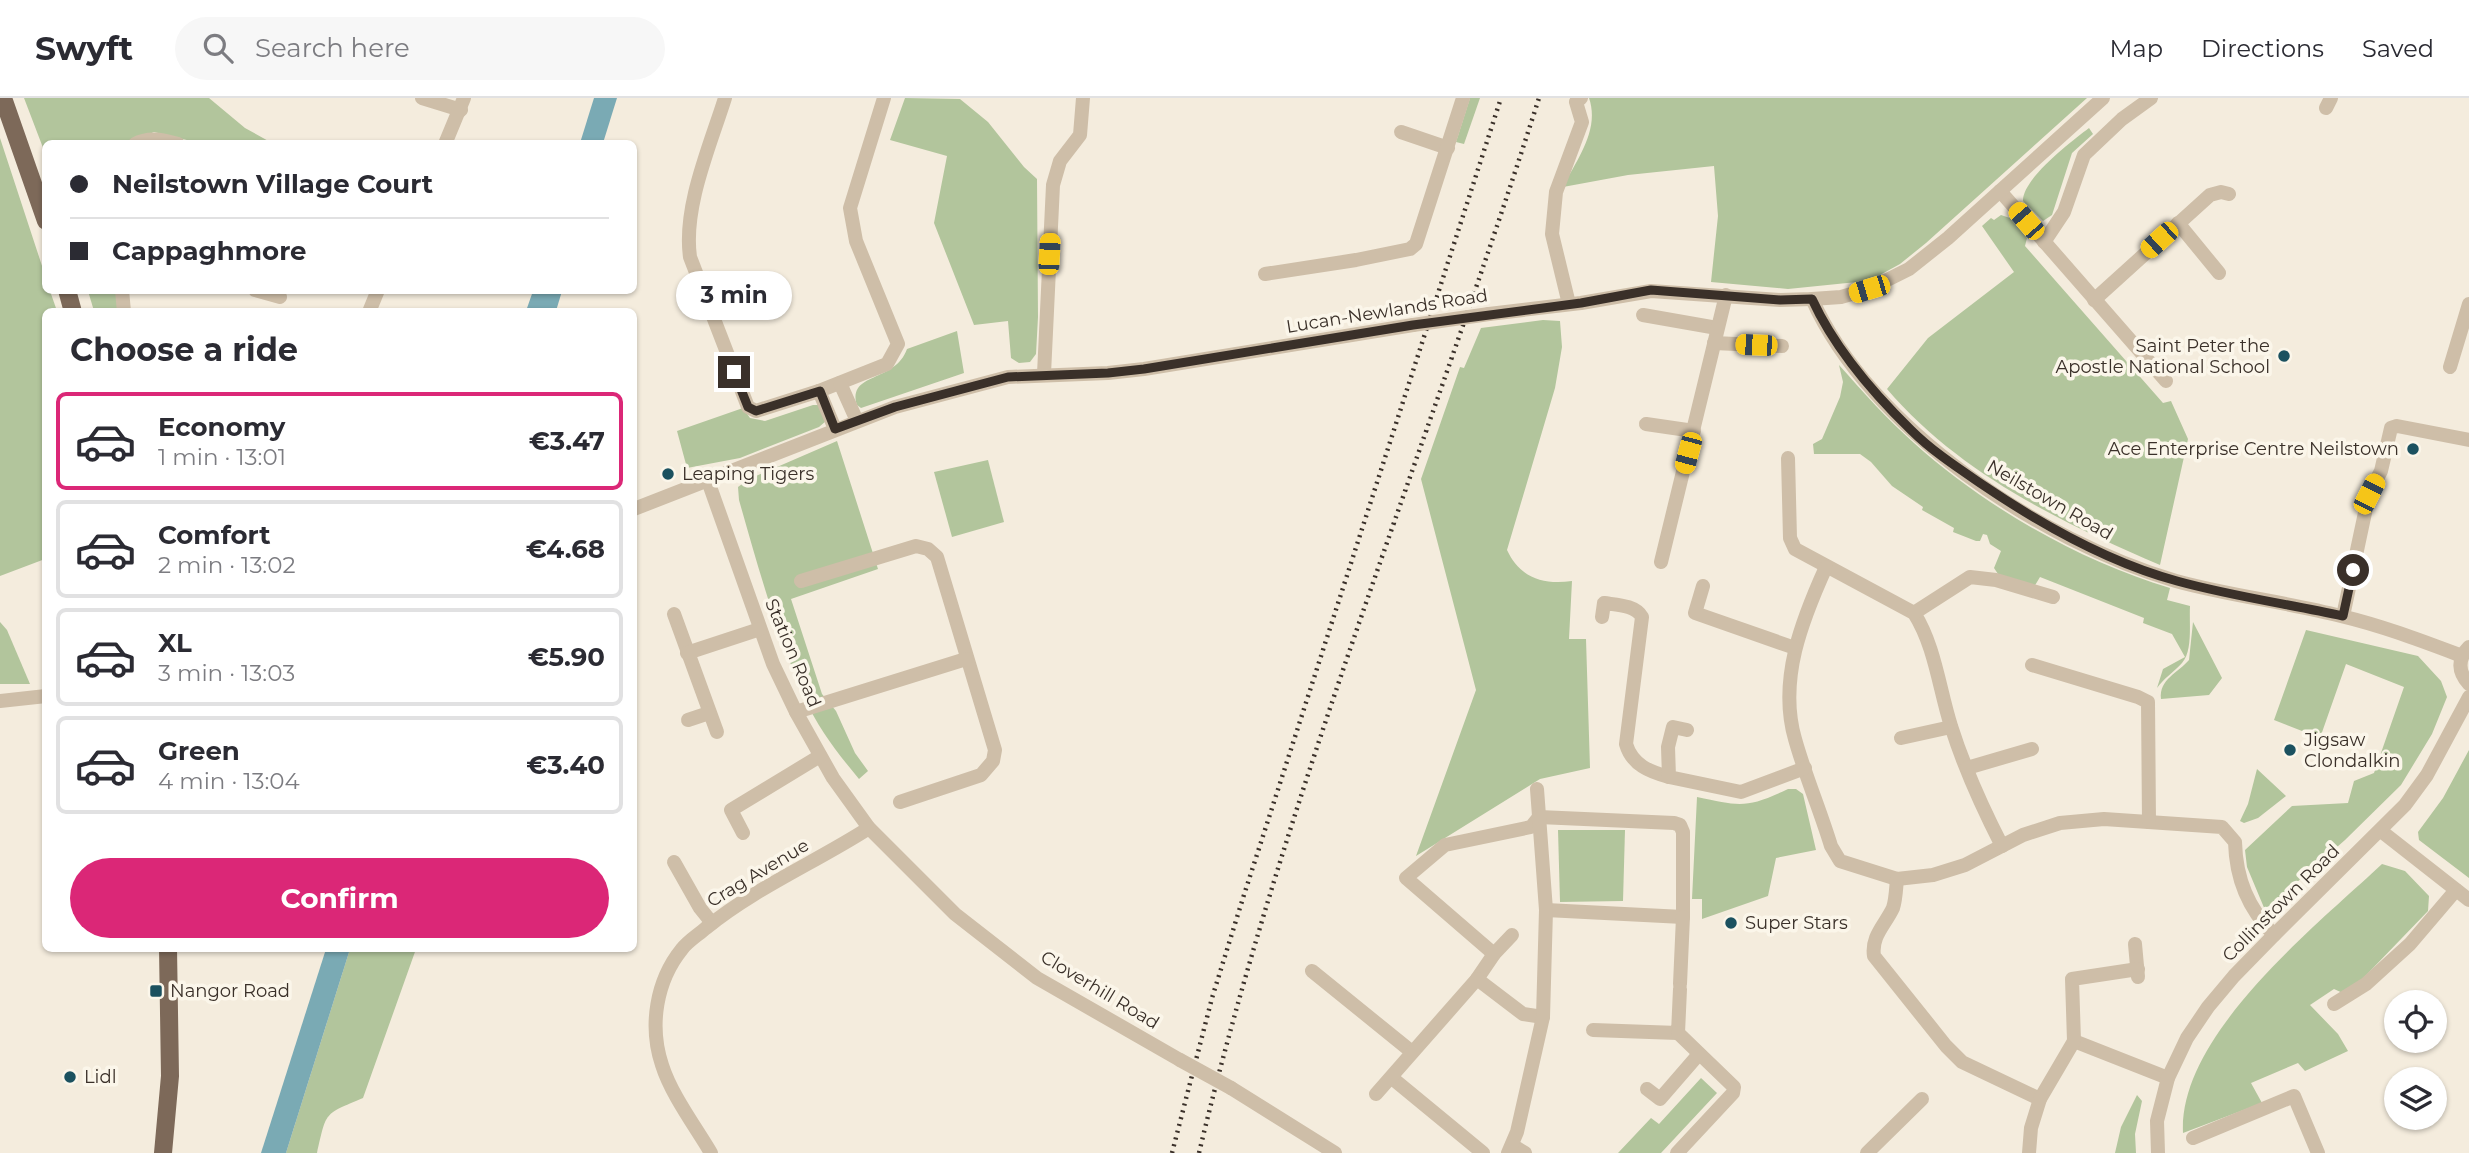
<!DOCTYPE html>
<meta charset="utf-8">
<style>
:root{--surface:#fff;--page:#f7f7f7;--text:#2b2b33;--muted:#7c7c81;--line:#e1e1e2;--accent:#db2777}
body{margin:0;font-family:Montserrat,sans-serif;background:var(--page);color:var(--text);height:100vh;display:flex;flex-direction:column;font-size:26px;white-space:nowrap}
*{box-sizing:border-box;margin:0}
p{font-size:23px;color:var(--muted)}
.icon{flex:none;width:38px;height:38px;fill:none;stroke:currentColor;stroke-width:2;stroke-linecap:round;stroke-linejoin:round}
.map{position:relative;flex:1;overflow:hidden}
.details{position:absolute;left:42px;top:210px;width:595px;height:644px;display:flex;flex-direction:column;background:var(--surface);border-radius:10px;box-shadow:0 2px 5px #0004}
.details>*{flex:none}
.banner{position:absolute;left:42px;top:42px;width:595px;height:154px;border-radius:10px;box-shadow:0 2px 5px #0004;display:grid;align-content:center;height:154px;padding:0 28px;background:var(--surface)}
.buttons{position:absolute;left:2384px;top:892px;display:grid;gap:14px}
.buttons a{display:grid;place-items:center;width:63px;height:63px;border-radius:50%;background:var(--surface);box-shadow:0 2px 5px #0004;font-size:35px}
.end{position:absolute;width:32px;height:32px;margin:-16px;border:9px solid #3a3029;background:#fff;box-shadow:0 0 0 4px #fff}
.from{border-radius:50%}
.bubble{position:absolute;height:49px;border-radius:24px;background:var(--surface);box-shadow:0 2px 5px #0004;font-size:23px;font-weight:700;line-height:49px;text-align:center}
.car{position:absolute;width:21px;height:42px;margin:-21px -10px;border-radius:9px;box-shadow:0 0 5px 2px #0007;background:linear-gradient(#f5c518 24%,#345 0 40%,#f5c518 0 76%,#345 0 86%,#f5c518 0)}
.banner b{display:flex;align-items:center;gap:24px;height:66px;font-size:26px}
.banner b+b{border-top:2px solid var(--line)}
.banner i{width:18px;height:18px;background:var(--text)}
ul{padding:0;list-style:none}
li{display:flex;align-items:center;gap:21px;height:98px;margin:0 14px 10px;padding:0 14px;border:4px solid var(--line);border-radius:10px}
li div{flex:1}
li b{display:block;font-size:26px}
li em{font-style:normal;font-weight:700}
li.on{border-color:var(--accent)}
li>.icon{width:63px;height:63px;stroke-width:1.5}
h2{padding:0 28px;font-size:32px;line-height:84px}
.action{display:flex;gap:14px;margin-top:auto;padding:14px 28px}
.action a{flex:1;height:80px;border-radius:42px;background:var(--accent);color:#fff;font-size:28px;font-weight:700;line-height:80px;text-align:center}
header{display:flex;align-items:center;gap:42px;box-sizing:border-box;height:98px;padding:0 35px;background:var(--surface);border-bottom:2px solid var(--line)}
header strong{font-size:33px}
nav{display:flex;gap:38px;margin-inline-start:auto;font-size:24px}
.search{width:490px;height:63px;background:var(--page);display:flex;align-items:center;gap:18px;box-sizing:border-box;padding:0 24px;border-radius:38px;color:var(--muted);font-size:26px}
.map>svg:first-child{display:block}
.green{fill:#b2c59c}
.water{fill:#7aaab4}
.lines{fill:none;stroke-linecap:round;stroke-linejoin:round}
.minor{stroke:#cebea8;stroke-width:14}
.major{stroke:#7d6959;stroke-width:18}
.rail{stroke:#3a3029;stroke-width:4.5;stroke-dasharray:2 5;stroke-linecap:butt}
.minor-bridge{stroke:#cebea8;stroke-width:14}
.route{stroke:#3a3029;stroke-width:9}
.poi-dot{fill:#1b515f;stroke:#fbf6ea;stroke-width:2.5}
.labels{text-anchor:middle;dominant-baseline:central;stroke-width:7;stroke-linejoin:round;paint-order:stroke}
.street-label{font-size:18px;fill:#3a3029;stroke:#fbf6ea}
.poi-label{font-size:18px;fill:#3a3029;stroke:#fbf6ea;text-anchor:start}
</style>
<header>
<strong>Swyft</strong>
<div class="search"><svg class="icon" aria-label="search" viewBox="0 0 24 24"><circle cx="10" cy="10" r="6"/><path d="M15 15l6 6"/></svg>Search here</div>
<nav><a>Map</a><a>Directions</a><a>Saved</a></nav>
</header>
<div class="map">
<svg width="2469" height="1055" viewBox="0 0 2469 1055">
<rect width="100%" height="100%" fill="#f4ecdd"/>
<!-- green -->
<g class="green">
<path d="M24,0H209L245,30L272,45H199L154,34L128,45L46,46L45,55Z"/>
<path d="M905,0L960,1L988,24L1024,69L1037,81L1038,219L1036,256L1030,264L1019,265L1011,260L1008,223L974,227L934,125L947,58L890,42Z"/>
<path d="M1470,0H1480L1464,46L1456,44Z"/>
<path d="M1589,0H2087L1926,145L1900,166L1880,177L1857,184L1788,191L1711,184L1718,118L1714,68L1628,77L1563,89C1577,61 1600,32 1589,0Z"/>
<path d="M2089,30L2093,36L2072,55L2052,117L2043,123L2023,103C2022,81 2072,43 2089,30Z"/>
<path d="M0,40L45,177L46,192L50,193L57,213L46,214L45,461L0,478Z"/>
<path d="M2001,117L2010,120L2027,140L2025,148L2163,305L2171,303L2188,341L2160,467C2060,424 1959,375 1887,291L1928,240L2014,174L1982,128L1991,120L1994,122Z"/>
<path d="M88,193H122V213H94Z"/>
<path d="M1543,222L1560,223L1562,249L1555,290L1507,452C1520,480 1543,487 1572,483L1569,541H1586L1590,670L1540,681L1416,758L1476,592L1421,381L1460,269L1464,270L1481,230Z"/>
<path d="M957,233L964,275L861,310L857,307C847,274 895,285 907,251Z"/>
<path d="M1839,267C1863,294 1887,321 1914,345C1984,408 2079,463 2170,490L2167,502L2190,508C2189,525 2193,553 2182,565C2174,574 2164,580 2157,590L2163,571L2185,559L2172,536L2143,525L2144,520L2040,479L2034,489L1998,476L1994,470L2001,453L1990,446L1987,437L1983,436L1980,443H1976L1953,434L1954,430L1922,412L1923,409L1892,388L1871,364L1860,356H1814L1813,346L1822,341L1840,299L1843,284Z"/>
<path d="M813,307H819L826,323L819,329L740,360L687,370L677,333L743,310L750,320L765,323Z"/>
<path d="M837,343L878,471L791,501L822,596L836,613L855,655L868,673L859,681C839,657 818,630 805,601C777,537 758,469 739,402L738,389L749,381Z"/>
<path d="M988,362L1004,424L952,439L934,374Z"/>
<path d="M0,524L7,532L30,586H0Z"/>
<path d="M2193,524L2222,580L2209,597L2161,601C2159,581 2178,575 2189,562Z"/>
<path d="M2306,532L2418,558L2441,583L2447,599L2432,636L2401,687L2345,742L2265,812L2247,769L2245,752L2292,708L2348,705L2354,683L2374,675L2404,589L2346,566L2320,640L2274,622Z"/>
<path d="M2469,652V780L2419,742L2418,734L2443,700Z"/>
<path d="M2257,671L2286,698L2258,720L2244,725L2240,723L2248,706Z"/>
<path d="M1788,691H1796L1803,696L1816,752L1776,760L1768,798L1702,821V801H1692L1697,699C1740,708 1746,711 1788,691Z"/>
<path d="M1558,732H1625L1623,803L1560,804Z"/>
<path d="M2382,766L2405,773L2429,798L2428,813L2347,897L2334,891L2310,907L2338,936L2348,953L2305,973L2298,965L2251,985L2262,1005L2183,1035C2178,937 2316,828 2382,766Z"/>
<path d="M350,851H416L363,1000C323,1017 327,1013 317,1055H286Z"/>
<path d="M1701,980L1717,995L1661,1055H1618L1651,1020L1659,1026Z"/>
<path d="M2137,997L2142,1003L2135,1036L2136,1055H2115L2121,1029Z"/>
</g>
<!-- water -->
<g class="water">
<path d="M594,0H617L603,45H580Z"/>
<path d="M533,193H562L556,213H526Z"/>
<path d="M326,851H350L286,1055H261Z"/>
</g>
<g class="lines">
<!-- minor -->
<g class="minor">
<path d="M422,0L461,12"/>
<path d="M725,0C710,48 683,109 690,159L748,309L756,313L819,293L887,266L898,246L856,143L850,110L884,0"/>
<path d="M2326,10L2331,0"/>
<path d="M1401,34L1448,50"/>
<path d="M135,46C149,38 164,42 178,46"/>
<path d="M445,46L464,0"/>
<path d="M2000,93L2166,283"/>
<path d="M2178,125L2219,175"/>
<path d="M2044,144L2064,114L2084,57L2122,21L2151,0"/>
<path d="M1265,176L1356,162L1410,151L1416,146L1463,0"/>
<path d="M122,192L124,214"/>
<path d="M255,192L280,199"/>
<path d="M1812,201C1870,331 2042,444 2176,483C2230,498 2287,504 2341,518C2383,528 2422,543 2462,558"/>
<path d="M2094,202L2210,97L2221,94L2229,96"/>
<path d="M1569,206L1552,136L1556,94L1582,24L1576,4L1581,0"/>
<path d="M369,214L378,192"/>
<path d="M1489,216L1581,205L1651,193L1780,202L1812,201L1841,199L1869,191L1909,171L1948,140L2103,0"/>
<path d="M1643,217L1717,230"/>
<path d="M1714,245L1782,248"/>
<path d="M2450,269L2469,206"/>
<path d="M1044,276L1053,87L1060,63L1080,37L1083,0"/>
<path d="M840,285L857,323"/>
<path d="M819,293L835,331"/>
<path d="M1646,326L1694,333"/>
<path d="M1788,360L1790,440L1795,451L1914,515C1935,548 1939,590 1951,628C1964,669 1982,709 2002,748"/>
<path d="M708,383L773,566L796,614L833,680L869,730L955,816L1037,880L1180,962"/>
<path d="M634,411L895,309L1008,279L1108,275L1144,271L1413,227"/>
<path d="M1661,464L1726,197"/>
<path d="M1826,469C1802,522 1778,582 1795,641C1805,677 1820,712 1831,748L1840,763L1897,781L1933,777L1965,767L2023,737L2060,725L2104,721L2222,729L2235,744C2236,781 2248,810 2274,837"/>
<path d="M801,483L916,448L928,451L937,459L995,652L993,663L981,677L900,704"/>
<path d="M1703,488L1695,515L1795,550"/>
<path d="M1914,515L1970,479L1996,482L2053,499"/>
<path d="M674,516L717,634"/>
<path d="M2343,518L2369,396L2381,373L2391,330L2397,328L2469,342"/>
<path d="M1602,519L1604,505C1617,507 1635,507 1642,519L1626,646C1632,667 1650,674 1669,679"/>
<path d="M2469,549C2457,561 2458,574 2469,586"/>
<path d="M687,555L760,531"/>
<path d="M2032,567L2138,599L2148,604L2149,724"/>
<path d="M0,603L46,598"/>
<path d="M796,614L966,561"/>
<path d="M688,622L709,615"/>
<path d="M1687,632L1673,629L1668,649L1669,679L1741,694L1805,670"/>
<path d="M1901,640L1951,629"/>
<path d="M1967,670L2032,651"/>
<path d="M2381,733L2469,802"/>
<path d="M743,735L731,712L820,658"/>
<path d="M674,764L700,810L712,825"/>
<path d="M1897,781C1896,790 1896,801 1893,810C1885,827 1871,838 1874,858L1946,948L1962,964L2040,1001"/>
<path d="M2135,846L2138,879"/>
<path d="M1494,856L1406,780L1445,747L1531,729L1539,719L1674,725L1680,727L1683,734V819L1546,812"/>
<path d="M1312,873L1412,954"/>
<path d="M1477,881L1494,856L1512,837"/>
<path d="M1680,886L1683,819"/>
<path d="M2334,906L2366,886L2410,846L2456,792"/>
<path d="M1593,932L1678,935L1680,891"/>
<path d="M2074,943L2168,980"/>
<path d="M1392,980L1483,1055"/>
<path d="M1231,990L1335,1055"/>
<path d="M1647,991L1660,1001L1699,956"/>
<path d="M1376,996L1477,881L1523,916L1543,919"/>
<path d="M2193,1040L2294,998L2318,1055"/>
<path d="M1512,1047L1525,1055"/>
<path d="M711,1055C695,1028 671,996 662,967C649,928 656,883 682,851C688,843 698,837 706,830C755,790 816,764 869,730"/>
<path d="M1508,1055L1517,1034L1543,919L1546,812L1537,691"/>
<path d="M1677,1055L1733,995L1734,989L1678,935"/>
<path d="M1867,1055L1922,1001"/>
<path d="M2029,1055L2031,1030L2040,1001L2074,943L2072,881L2138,871"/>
<path d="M2158,1055L2157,1023L2168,980L2187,940L2208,909L2234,878L2274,837L2405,707L2427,677L2469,599"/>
</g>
<!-- major -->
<g class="major">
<path d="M3,0L46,123"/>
<path d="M67,192L73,214"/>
<path d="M163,1055L170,978L168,850"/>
</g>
<!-- rail -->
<g class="rail">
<path d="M1172,1055L1212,900L1243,800L1501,0"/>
<path d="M1199,1055C1285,695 1427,352 1539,0"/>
</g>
<!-- minor-bridge -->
<g class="minor-bridge">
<path d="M1413,227L1489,216"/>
<path d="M1180,962L1231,990"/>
</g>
</g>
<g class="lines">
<!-- route -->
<path class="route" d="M734,274L748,309L756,313L820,293L835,331L895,309L1008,279L1108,275L1144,271L1413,227L1581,205L1651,192L1780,202L1812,201C1835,251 1872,294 1911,332C1932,353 1958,370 1983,387C2042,427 2107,464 2177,483C2231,498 2288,506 2343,518L2353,472"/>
</g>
<!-- markers -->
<g class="poi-dot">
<circle cx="2284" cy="258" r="7"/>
<circle cx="2413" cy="351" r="7"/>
<circle cx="668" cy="376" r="7"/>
<circle cx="2290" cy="652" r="7"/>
<circle cx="1731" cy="825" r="7"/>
<rect x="149" y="886" width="14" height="14" rx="3.5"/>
<circle cx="70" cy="979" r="7"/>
</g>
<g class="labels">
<!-- street labels -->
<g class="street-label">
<text transform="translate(1387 213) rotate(-9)">Lucan-Newlands Road</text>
<text transform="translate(2050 402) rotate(30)">Neilstown Road</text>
<text transform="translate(793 555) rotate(67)">Station Road</text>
<text transform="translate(758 775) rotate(-31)">Crag Avenue</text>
<text transform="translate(2281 805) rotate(-45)">Collinstown Road</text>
<text transform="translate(1100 892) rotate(31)">Cloverhill Road</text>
</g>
<!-- poi labels -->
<g class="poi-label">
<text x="2270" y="248" text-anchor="end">Saint Peter the<tspan x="2270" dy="21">Apostle National School</tspan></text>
<text x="2399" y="351" text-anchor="end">Ace Enterprise Centre Neilstown</text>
<text x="682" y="376">Leaping Tigers</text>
<text x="2304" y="642">Jigsaw<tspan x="2304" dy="21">Clondalkin</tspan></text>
<text x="1745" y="825">Super Stars</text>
<text x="170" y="893">Nangor Road</text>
<text x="84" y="979">Lidl</text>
</g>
</g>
</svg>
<div class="buttons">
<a><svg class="icon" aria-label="locate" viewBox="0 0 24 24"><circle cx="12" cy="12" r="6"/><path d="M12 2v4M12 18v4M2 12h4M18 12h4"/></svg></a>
<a><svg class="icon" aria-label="layers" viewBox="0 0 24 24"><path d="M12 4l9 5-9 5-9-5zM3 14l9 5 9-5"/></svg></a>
</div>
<i class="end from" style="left:2353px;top:472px"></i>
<i class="end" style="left:734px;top:274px"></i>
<div class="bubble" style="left:676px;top:173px;width:116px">3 min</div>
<i class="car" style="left:2026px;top:123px;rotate:319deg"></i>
<i class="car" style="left:2159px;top:142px;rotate:228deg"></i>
<i class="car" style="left:1049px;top:156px;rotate:3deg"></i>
<i class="car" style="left:1869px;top:191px;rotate:253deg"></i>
<i class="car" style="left:1756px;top:247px;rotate:272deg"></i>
<i class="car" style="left:1688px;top:355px;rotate:195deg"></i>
<i class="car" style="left:2369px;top:396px;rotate:27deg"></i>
<div class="banner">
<b><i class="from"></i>Neilstown Village Court</b>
<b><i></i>Cappaghmore</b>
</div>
<section class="details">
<h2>Choose a ride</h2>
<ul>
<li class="on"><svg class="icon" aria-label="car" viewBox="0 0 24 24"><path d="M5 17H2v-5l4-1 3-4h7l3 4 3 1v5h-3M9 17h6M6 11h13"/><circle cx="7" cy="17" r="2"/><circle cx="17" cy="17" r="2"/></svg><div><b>Economy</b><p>1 min · 13:01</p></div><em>€3.47</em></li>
<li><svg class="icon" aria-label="car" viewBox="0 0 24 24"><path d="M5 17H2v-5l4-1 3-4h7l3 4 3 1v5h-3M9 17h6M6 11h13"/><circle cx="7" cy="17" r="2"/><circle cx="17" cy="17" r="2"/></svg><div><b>Comfort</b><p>2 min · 13:02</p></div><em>€4.68</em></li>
<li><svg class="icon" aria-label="car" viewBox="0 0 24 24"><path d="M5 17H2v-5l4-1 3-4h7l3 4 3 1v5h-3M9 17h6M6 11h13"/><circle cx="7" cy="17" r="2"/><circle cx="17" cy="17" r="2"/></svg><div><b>XL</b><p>3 min · 13:03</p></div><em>€5.90</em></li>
<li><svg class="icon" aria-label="car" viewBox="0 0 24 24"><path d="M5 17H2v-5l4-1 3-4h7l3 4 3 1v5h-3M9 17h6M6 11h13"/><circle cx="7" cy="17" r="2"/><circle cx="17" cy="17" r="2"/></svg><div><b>Green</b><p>4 min · 13:04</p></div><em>€3.40</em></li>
</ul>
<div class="action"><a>Confirm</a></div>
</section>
</div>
